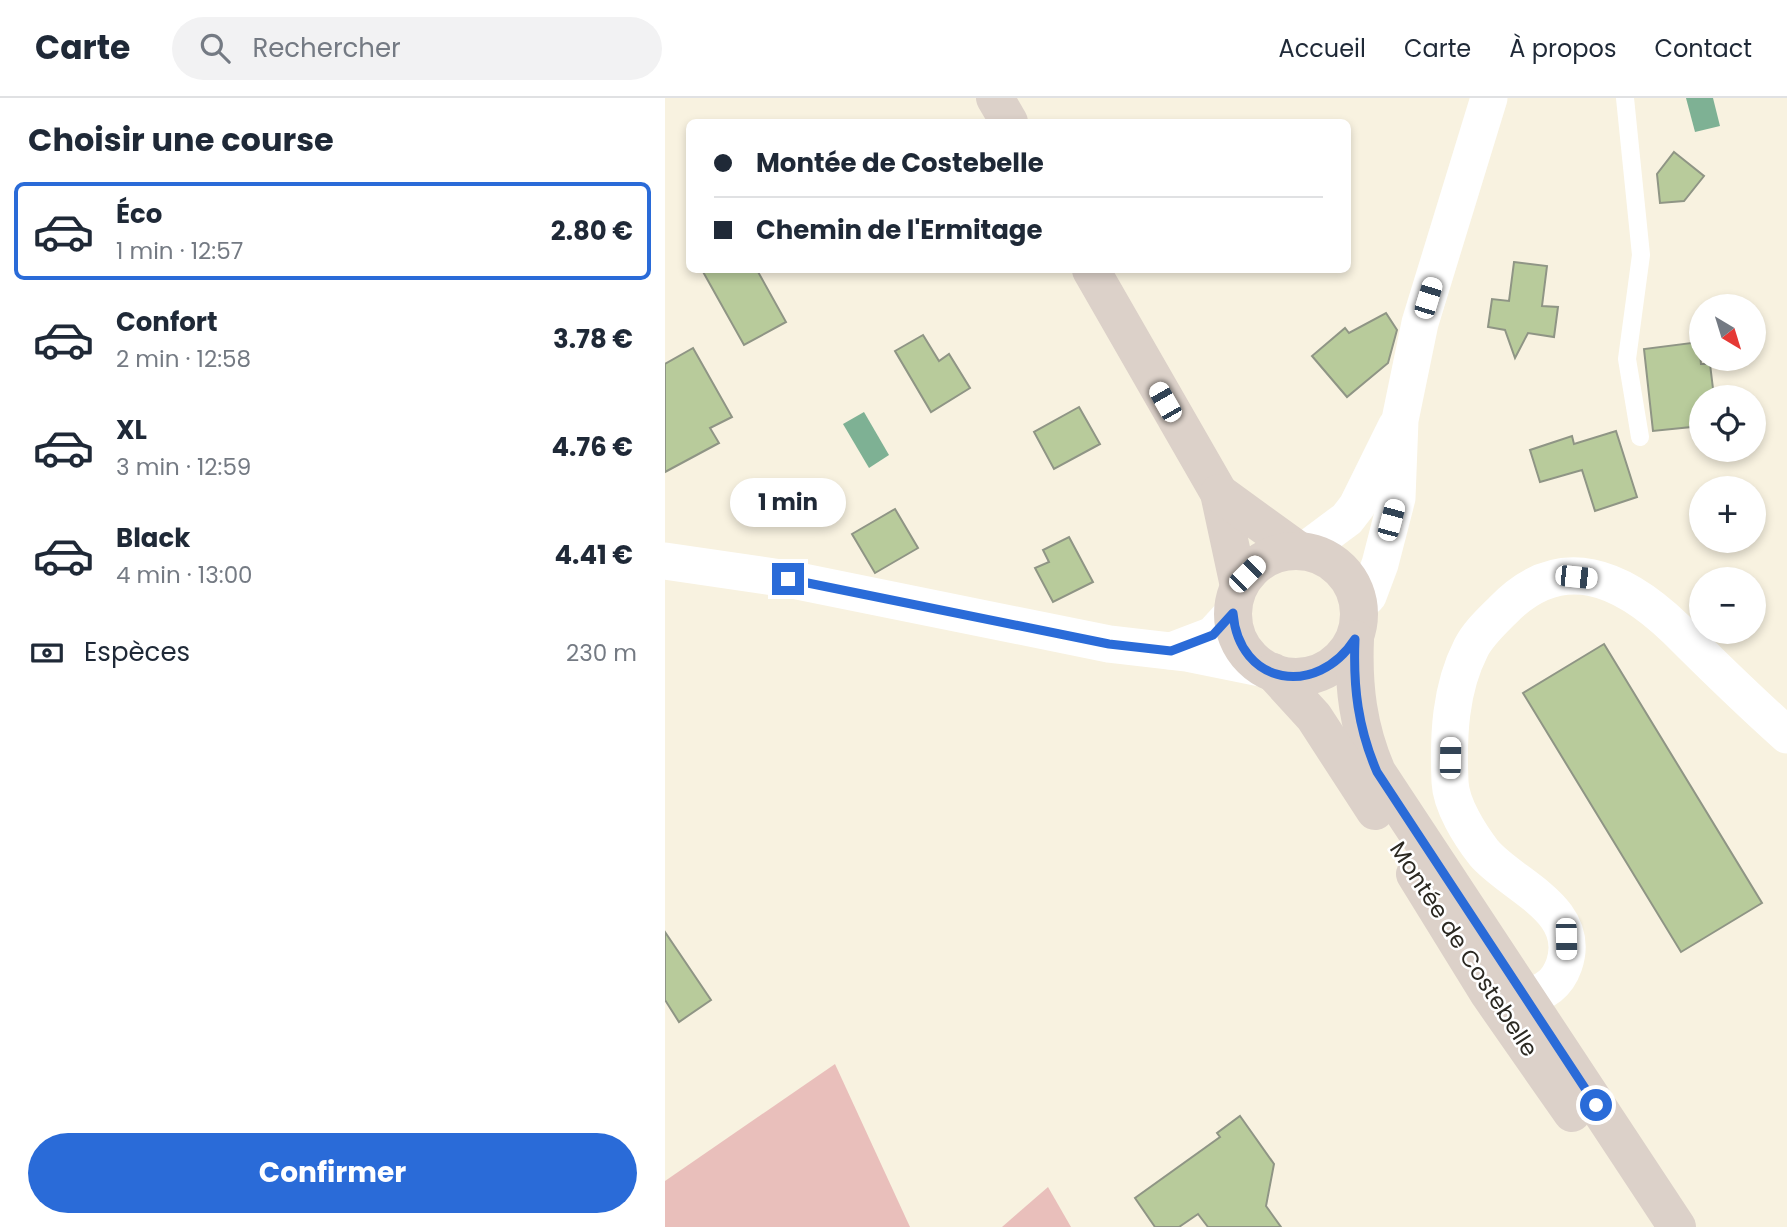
<!DOCTYPE html>
<html lang="fr">
<meta charset="utf-8">
<style>
:root{--surface:#fff;--page:#f2f2f3;--text:#1f2937;--muted:#747a83;--line:#e0e1e3;--accent:#2a6bd8}
body{margin:0;font-family:Poppins,sans-serif;background:var(--page);color:var(--text);height:100vh;display:flex;flex-direction:column;font-size:26px;white-space:nowrap}
*{box-sizing:border-box;margin:0}
p{font-size:23px;color:var(--muted)}
.icon{flex:none;width:38px;height:38px;fill:none;stroke:currentColor;stroke-width:2;stroke-linecap:round;stroke-linejoin:round}
.map{position:relative;flex:1;overflow:hidden}
.drawer{display:flex;flex-direction:column;background:var(--surface);width:665px}
.drawer>*{flex:none}
.banner{position:absolute;left:21px;top:21px;width:665px;height:154px;border-radius:10px;box-shadow:0 4px 10px #0003;display:grid;align-content:center;height:154px;padding:0 28px;background:var(--surface)}
.needle{width:46px;rotate:142deg}
.tools{position:absolute;left:1024px;top:196px;display:grid;gap:14px}
.tools a{display:grid;place-items:center;width:77px;height:77px;border-radius:50%;background:var(--surface);box-shadow:0 4px 10px #0003;font-size:35px}
.end{position:absolute;width:32px;height:32px;margin:-16px;border:9px solid #2a6bd8;background:#fff;box-shadow:0 0 0 4px #fff}
.from{border-radius:50%}
.bubble{position:absolute;height:49px;border-radius:24px;background:var(--surface);box-shadow:0 4px 10px #0003;font-size:23px;font-weight:700;line-height:49px;text-align:center}
.car{position:absolute;width:21px;height:42px;margin:-21px -10px;border-radius:9px;box-shadow:0 0 5px 2px #0007;background:linear-gradient(#fff 24%,#345 0 40%,#fff 0 76%,#345 0 86%,#fff 0)}
.banner b{display:flex;align-items:center;gap:24px;height:66px;font-size:26px}
.banner b+b{border-top:2px solid var(--line)}
.banner i{width:18px;height:18px;background:var(--text)}
ul{padding:0;list-style:none}
li{display:flex;align-items:center;gap:21px;height:98px;margin:0 14px 10px;padding:0 14px;border:4px solid transparent;border-radius:10px}
li div{flex:1}
li b{display:block;font-size:26px}
li em{font-style:normal;font-weight:700}
li.active{border-color:var(--accent)}
li>.icon{width:63px;height:63px;stroke-width:1.5}
h2{padding:0 28px;font-size:32px;line-height:84px}
.pay{display:flex;align-items:center;gap:18px;height:77px;padding:0 28px;font-size:26px}
.pay p{margin-inline-start:auto}
.button{display:flex;gap:14px;margin-top:auto;padding:14px 28px}
.button a{flex:1;height:80px;border-radius:42px;background:var(--accent);color:#fff;font-size:28px;font-weight:700;line-height:80px;text-align:center}
header{display:flex;align-items:center;gap:42px;box-sizing:border-box;height:98px;padding:0 35px;background:var(--surface);border-bottom:2px solid var(--line)}
header strong{font-size:33px}
nav{display:flex;gap:38px;margin-inline-start:auto;font-size:24px}
.search{width:490px;height:63px;background:var(--page);display:flex;align-items:center;gap:18px;box-sizing:border-box;padding:0 24px;border-radius:38px;color:var(--muted);font-size:26px}
main{display:flex;flex:1;min-height:0}
.map>svg:first-child{display:block}
.green{fill:#e9bfbb}
.water{fill:#7eb194}
.building{fill:#b8cb9b;stroke:#8f9585;stroke-width:2}
.lines{fill:none;stroke-linecap:round;stroke-linejoin:round}
.service{stroke:#fff;stroke-width:18}
.minor{stroke:#fff;stroke-width:37}
.secondary{stroke:#dcd1c9;stroke-width:38}
.route{stroke:#2a6bd8;stroke-width:9}
.labels{text-anchor:middle;dominant-baseline:central;stroke-width:5;stroke-linejoin:round;paint-order:stroke}
.street-label{font-size:23px;fill:#2b2922;stroke:#fff}
</style>
<header>
<strong>Carte</strong>
<div class="search"><svg class="icon" aria-label="search" viewBox="0 0 24 24"><circle cx="10" cy="10" r="6"/><path d="M15 15l6 6"/></svg>Rechercher</div>
<nav><a>Accueil</a><a>Carte</a><a>À propos</a><a>Contact</a></nav>
</header>
<main>
<section class="drawer">
<h2>Choisir une course</h2>
<ul>
<li class="active"><svg class="icon" aria-label="car" viewBox="0 0 24 24"><path d="M5 17H2v-5l4-1 3-4h7l3 4 3 1v5h-3M9 17h6M6 11h13"/><circle cx="7" cy="17" r="2"/><circle cx="17" cy="17" r="2"/></svg><div><b>Éco</b><p>1 min · 12:57</p></div><em>2.80 €</em></li>
<li><svg class="icon" aria-label="car" viewBox="0 0 24 24"><path d="M5 17H2v-5l4-1 3-4h7l3 4 3 1v5h-3M9 17h6M6 11h13"/><circle cx="7" cy="17" r="2"/><circle cx="17" cy="17" r="2"/></svg><div><b>Confort</b><p>2 min · 12:58</p></div><em>3.78 €</em></li>
<li><svg class="icon" aria-label="car" viewBox="0 0 24 24"><path d="M5 17H2v-5l4-1 3-4h7l3 4 3 1v5h-3M9 17h6M6 11h13"/><circle cx="7" cy="17" r="2"/><circle cx="17" cy="17" r="2"/></svg><div><b>XL</b><p>3 min · 12:59</p></div><em>4.76 €</em></li>
<li><svg class="icon" aria-label="car" viewBox="0 0 24 24"><path d="M5 17H2v-5l4-1 3-4h7l3 4 3 1v5h-3M9 17h6M6 11h13"/><circle cx="7" cy="17" r="2"/><circle cx="17" cy="17" r="2"/></svg><div><b>Black</b><p>4 min · 13:00</p></div><em>4.41 €</em></li>
</ul>
<div class="pay"><svg class="icon" aria-label="cash" viewBox="0 0 24 24"><path d="M3 7h18v10H3z"/><circle cx="12" cy="12" r="2"/></svg>Espèces<p>230 m</p></div>
<div class="button"><a>Confirmer</a></div>
</section>
<div class="map">
<svg width="1122" height="1129" viewBox="0 0 1122 1129">
<rect width="100%" height="100%" fill="#f8f2e0"/>
<!-- green -->
<g class="green">
<path d="M170,966L245,1129H0V1083Z"/>
<path d="M383,1089L406,1129H337Z"/>
</g>
<!-- water -->
<g class="water">
<path d="M1021,0H1048L1055,28L1030,34Z"/>
<path d="M199,314L224,357L204,370L178,326Z"/>
</g>
<!-- building -->
<g class="building">
<path d="M1009,54L1039,78L1019,103L995,105L992,76Z"/>
<path d="M849,164L882,168L877,208L893,209L889,239L863,235L850,260L840,232L823,229L827,201L844,203Z"/>
<path d="M37,172H92L121,224L79,247Z"/>
<path d="M721,215L732,232L723,265L682,299L647,258L680,230L684,235Z"/>
<path d="M258,237L274,263L284,256L305,290L266,314L230,253Z"/>
<path d="M1034,244L1036,266H1045L1049,299H1036V328L988,333L979,251Z"/>
<path d="M28,250L67,319L45,330L54,345L0,374V266Z"/>
<path d="M414,309L435,346L389,371L369,334Z"/>
<path d="M951,333L972,399L930,413L917,372L875,384L865,352L907,338L909,346Z"/>
<path d="M230,411L253,450L210,475L187,436Z"/>
<path d="M404,439L428,484L388,504L370,470L384,464L378,452Z"/>
<path d="M939,546L1097,805L1016,854L858,595Z"/>
<path d="M0,834L46,902L14,924L0,902Z"/>
<path d="M575,1018L609,1066L601,1108L616,1129H543L533,1116L514,1129H490L470,1100L555,1039L552,1035Z"/>
</g>
<g class="lines">
<!-- service -->
<path class="service" d="M960,0L976,157L962,261L975,339"/>
<!-- minor -->
<g class="minor">
<path d="M639,453L682,421L692,408L731,329"/>
<path d="M0,463L123,481L444,546L522,555L601,571"/>
<path d="M694,506L703,498L715,466L732,400L735,322L755,225L824,0"/>
<path d="M506,553L548,537L568,515"/>
<path d="M835,888L861,900C880,893 892,887 899,867C918,811 847,788 819,755C805,737 786,707 785,684C783,638 785,591 806,550C813,536 826,524 837,513C896,451 958,480 1011,531C1047,567 1084,603 1122,637"/>
</g>
<!-- secondary -->
<g class="secondary">
<path d="M330,0L344,24"/>
<path d="M426,172L554,395L574,488"/>
<path d="M554,395L634,453"/>
<circle cx="631" cy="516" r="63"/>
<path d="M690,541C688,588 693,630 712,674L1012,1129"/>
<path d="M608,574L649,619L710,713"/>
<path d="M750,776L824,896L907,1015"/>
</g>
</g>
<g class="lines">
<!-- route -->
<path class="route" d="M123,481L444,546L506,553L548,537L568,515C574,588 652,600 690,541C688,589 693,630 712,674L931,1007"/>
</g>
<g class="labels">
<!-- street labels -->
<g class="street-label">
<text transform="translate(799 851) rotate(57)">Montée de Costebelle</text>
</g>
</g>
</svg>
<div class="tools">
<a><svg class="needle" viewBox="-14 -14 28 28"><path d="M0-13l5 13h-10z" fill="#e53935"/><path d="M0 13l5-13h-10z" fill="#747a83"/></svg></a>
<a><svg class="icon" aria-label="locate" viewBox="0 0 24 24"><circle cx="12" cy="12" r="6"/><path d="M12 2v4M12 18v4M2 12h4M18 12h4"/></svg></a>
<a>+</a>
<a>−</a>
</div>
<i class="end from" style="left:931px;top:1007px"></i>
<i class="end" style="left:123px;top:481px"></i>
<div class="bubble" style="left:65px;top:380px;width:116px">1 min</div>
<i class="car" style="left:763px;top:200px;rotate:17deg"></i>
<i class="car" style="left:500px;top:304px;rotate:330deg"></i>
<i class="car" style="left:726px;top:422px;rotate:15deg"></i>
<i class="car" style="left:582px;top:476px;rotate:45deg"></i>
<i class="car" style="left:911px;top:479px;rotate:96deg"></i>
<i class="car" style="left:785px;top:660px;rotate:1deg"></i>
<i class="car" style="left:901px;top:841px;rotate:179deg"></i>
<div class="banner">
<b><i class="from"></i>Montée de Costebelle</b>
<b><i></i>Chemin de l'Ermitage</b>
</div>
</div>
</main>
